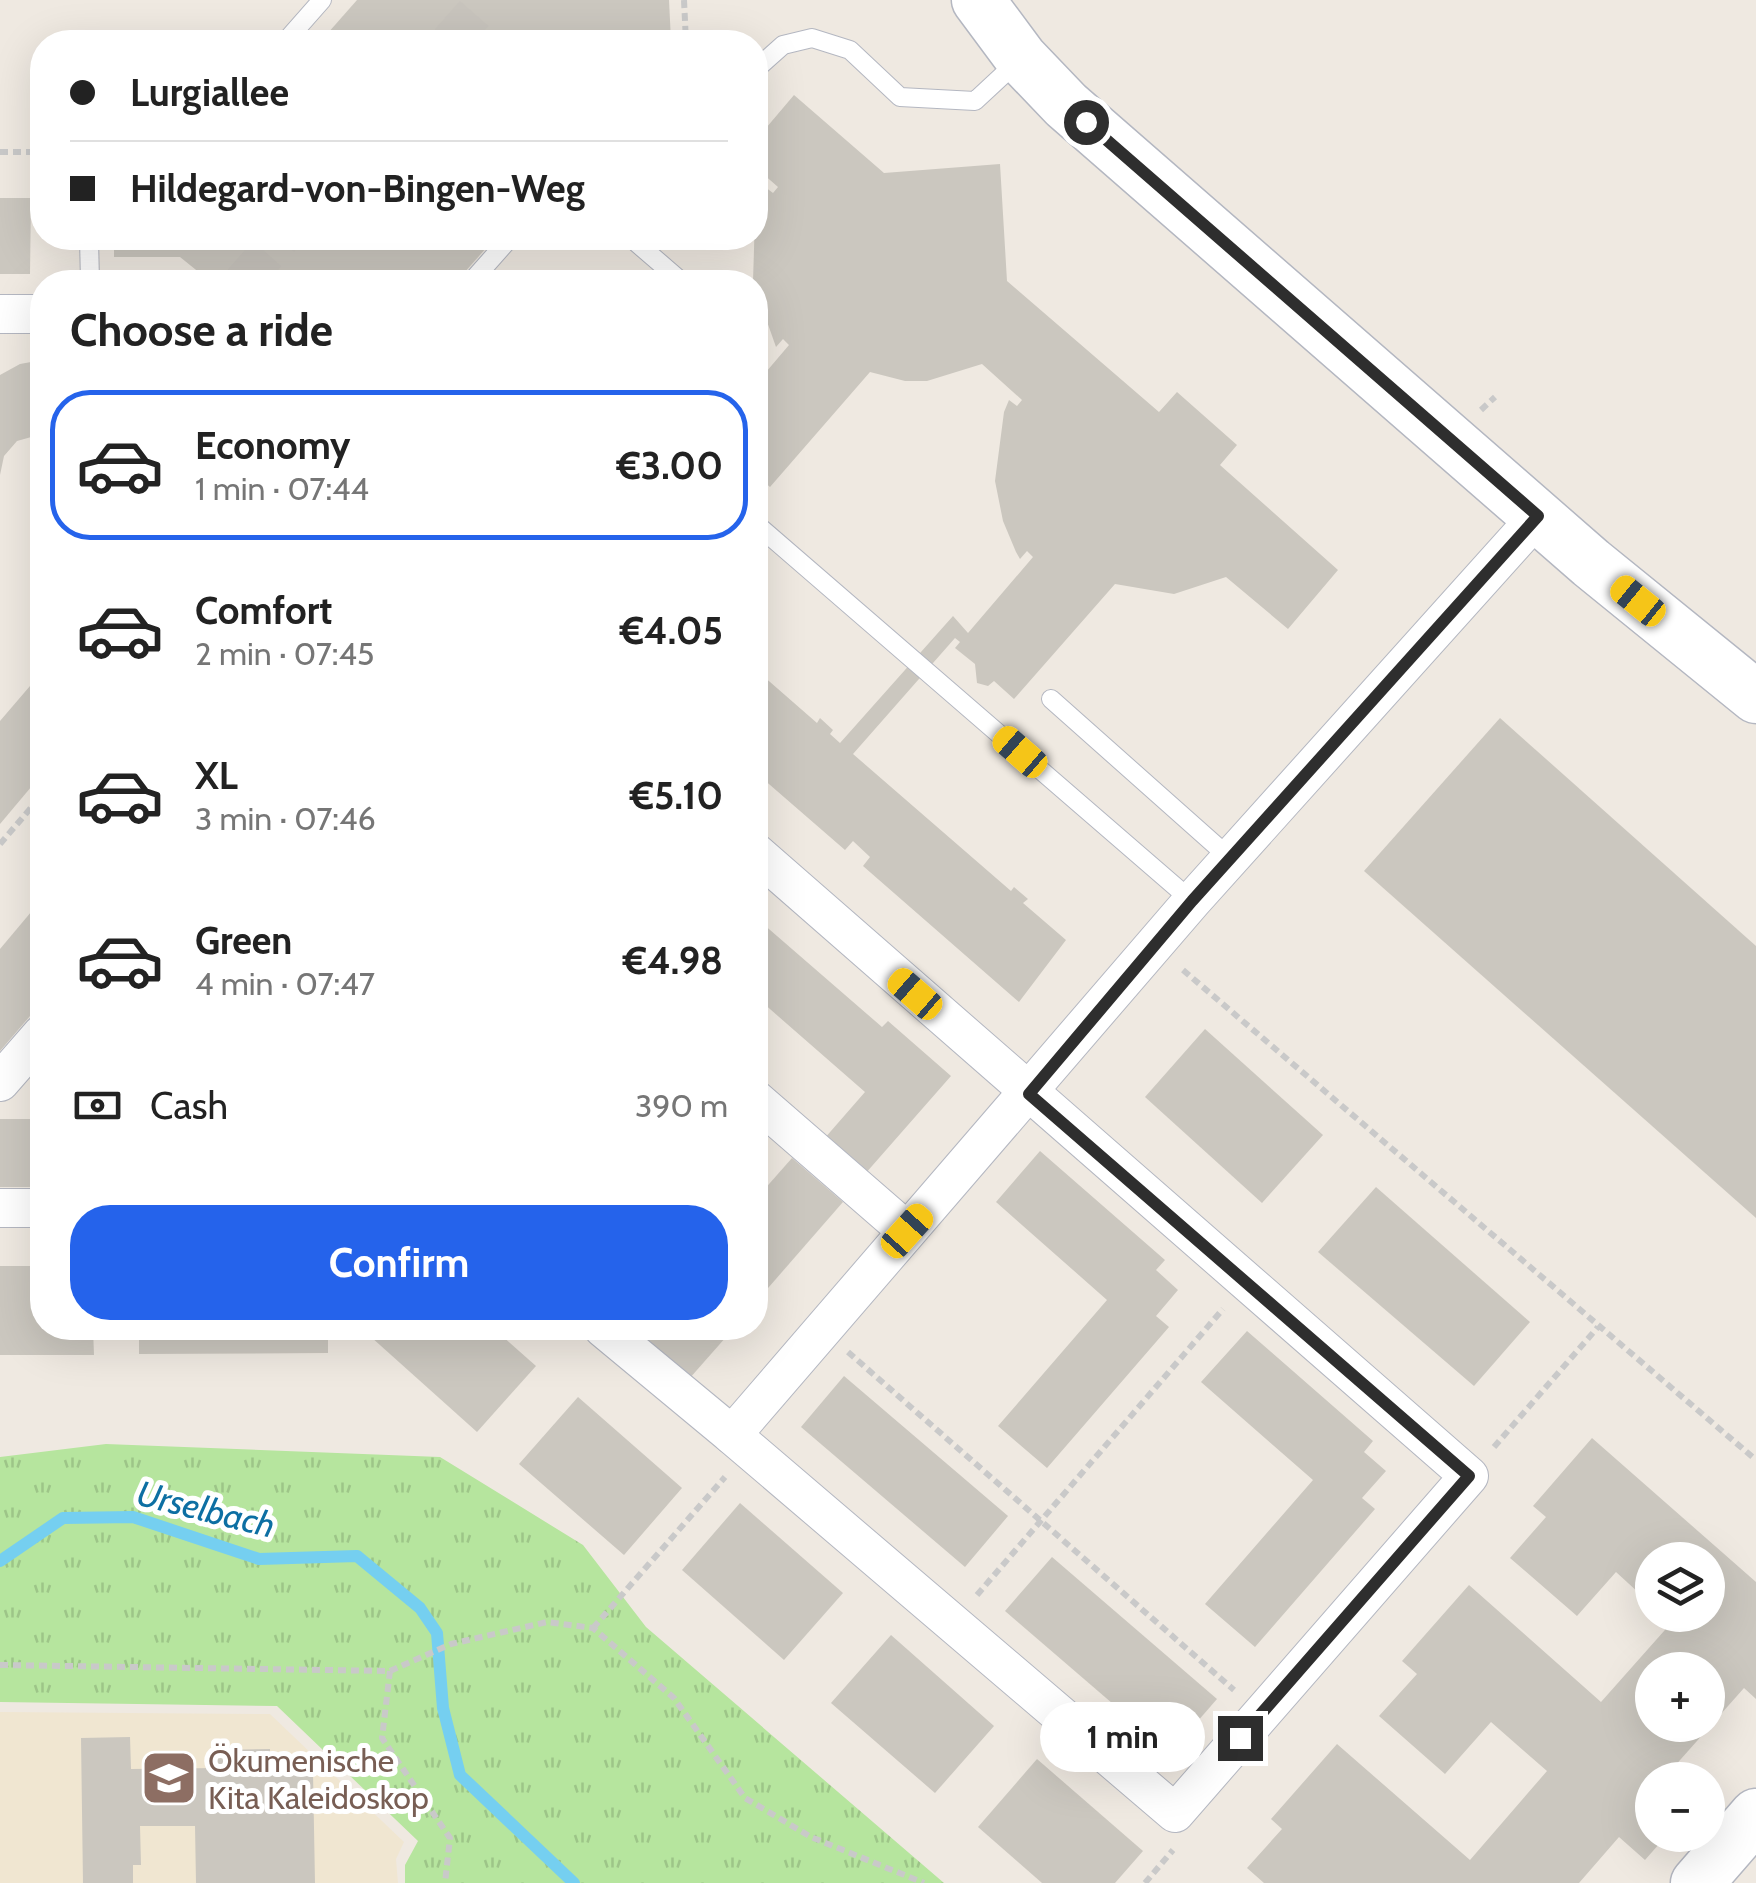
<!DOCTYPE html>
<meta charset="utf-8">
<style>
:root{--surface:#fff;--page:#f6f6f6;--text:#222;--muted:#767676;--line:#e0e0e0;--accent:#2563eb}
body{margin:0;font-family:Cabin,sans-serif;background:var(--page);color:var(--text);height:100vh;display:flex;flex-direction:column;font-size:38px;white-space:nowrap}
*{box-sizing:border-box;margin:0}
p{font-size:32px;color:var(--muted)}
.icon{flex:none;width:55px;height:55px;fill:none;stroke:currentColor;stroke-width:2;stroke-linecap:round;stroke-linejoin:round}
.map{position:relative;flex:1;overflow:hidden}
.drawer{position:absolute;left:30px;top:270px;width:738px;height:1070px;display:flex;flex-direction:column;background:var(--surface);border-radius:40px;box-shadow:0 10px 40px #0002}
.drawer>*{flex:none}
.hud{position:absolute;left:30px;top:30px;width:738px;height:220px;border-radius:40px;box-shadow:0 10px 40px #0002;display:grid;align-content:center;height:220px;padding:0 40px;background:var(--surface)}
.buttons{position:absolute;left:1635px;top:1542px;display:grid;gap:20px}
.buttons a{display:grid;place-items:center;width:90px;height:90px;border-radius:50%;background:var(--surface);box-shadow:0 10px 40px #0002;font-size:50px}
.end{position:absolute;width:45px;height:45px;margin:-22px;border:12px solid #2e2e2e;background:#fff;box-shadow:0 0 0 5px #fff}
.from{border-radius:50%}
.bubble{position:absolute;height:70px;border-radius:35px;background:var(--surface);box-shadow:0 10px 40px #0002;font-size:32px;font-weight:800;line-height:70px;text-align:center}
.car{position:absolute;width:30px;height:60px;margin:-30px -15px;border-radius:12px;box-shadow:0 0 8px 2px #0007;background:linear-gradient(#f5c518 24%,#345 0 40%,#f5c518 0 76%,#345 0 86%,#f5c518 0)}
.hud b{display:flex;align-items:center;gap:35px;height:95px;font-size:38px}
.hud b+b{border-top:2px solid var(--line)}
.hud i{width:25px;height:25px;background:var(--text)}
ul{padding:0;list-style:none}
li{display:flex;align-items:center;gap:30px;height:150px;margin:0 20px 15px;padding:0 20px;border:5px solid transparent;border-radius:40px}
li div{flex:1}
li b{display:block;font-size:38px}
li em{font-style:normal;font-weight:800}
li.current{border-color:var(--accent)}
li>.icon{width:90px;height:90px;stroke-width:1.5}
h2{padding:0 40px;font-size:45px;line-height:120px}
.pay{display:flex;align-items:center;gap:25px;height:110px;padding:0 40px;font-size:38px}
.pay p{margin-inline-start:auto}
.cta{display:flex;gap:20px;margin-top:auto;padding:20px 40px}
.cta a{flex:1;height:115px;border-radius:40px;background:var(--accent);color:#fff;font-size:40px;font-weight:800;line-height:115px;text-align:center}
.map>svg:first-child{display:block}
.education{fill:#f0e6d1}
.park{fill:url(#park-tufts)}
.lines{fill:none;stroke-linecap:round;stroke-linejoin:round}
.stream{stroke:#75cff0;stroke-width:12}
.building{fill:#cbc7bf;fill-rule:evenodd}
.street-tunnel{stroke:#c8c4bd;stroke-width:38;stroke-dasharray:38 19;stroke-linecap:butt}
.lane-casing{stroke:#b4b7c1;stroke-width:20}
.street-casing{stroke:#b4b7c1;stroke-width:40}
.secondary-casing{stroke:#b4b7c1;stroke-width:55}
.path{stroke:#c9c9c9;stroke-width:6;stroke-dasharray:8 5;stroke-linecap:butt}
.lane{stroke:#fff;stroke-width:18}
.street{stroke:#fff;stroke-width:38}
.secondary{stroke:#fff;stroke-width:52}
.route{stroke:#2e2e2e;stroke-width:12}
.labels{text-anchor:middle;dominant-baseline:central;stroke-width:10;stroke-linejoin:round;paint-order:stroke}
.education-label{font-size:32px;fill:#785e54;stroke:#fff;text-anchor:start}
.water-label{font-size:35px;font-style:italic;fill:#0d6fa3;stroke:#fff}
</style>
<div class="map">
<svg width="1756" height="1883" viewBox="0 0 1756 1883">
<defs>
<pattern id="park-tufts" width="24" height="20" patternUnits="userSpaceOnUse" patternTransform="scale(2.5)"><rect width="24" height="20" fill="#b6e59e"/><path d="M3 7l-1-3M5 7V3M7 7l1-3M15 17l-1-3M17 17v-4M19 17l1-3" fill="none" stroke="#9dc588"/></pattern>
</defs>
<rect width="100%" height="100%" fill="#efe9e1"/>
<!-- education -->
<path class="education" d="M0,1712L270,1714L404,1842L396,1859L398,1883H0Z"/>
<!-- park -->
<path class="park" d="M106,1444L440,1457L583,1545L646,1627L944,1883H405V1865L418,1841L277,1706L0,1702V1457Z"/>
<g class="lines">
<!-- stream -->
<path class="stream" d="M0,1561L63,1518L133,1517L259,1559L357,1556L420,1608L437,1633L443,1708L460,1775L574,1883"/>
</g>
<!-- building -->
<g class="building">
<path d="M357,0H669L671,41L320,42Z"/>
<path d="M794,95L884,173L1000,164L1007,281L1159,412L1177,392L1237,445L1220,465L1338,570L1288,629L1226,577L1174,594L1115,584L1014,699L994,681L988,686L977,683L975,664L955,648L960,642L955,638L853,754L1011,891L1014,887L1028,899L1023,903L1066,940L1019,1002L863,866L870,857L853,841L845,850L755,772V669L817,723L820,718L833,730L830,734L840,743L953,616L968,633L1033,557L1027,551L1020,559L1016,552L1003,521L995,481L1004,412L1009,400L1017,406L1022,400L982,364L927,381H905L870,372L770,487L755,474V385L789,345L783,339L776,347L753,282L755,216L765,187L773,193L778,187L755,167V141Z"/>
<path d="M0,198H31L30,274H0Z"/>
<path d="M114,238H495L456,282H211L180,257H114Z"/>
<path d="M42,360V434L17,441L4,456L0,475V375L20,364Z"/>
<path d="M42,672V774L0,824V721Z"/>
<path d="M1500,718L1756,946V1218L1364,871Z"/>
<path d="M42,899V1002L0,1051V949Z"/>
<path d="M755,917L882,1027L888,1021L951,1076L865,1174L824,1139L865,1092L755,996Z"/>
<path d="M1205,1029L1323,1135L1262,1203L1145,1097Z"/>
<rect x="0" y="1119" width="42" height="68"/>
<path d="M1040,1151L1165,1260L1156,1270L1178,1290L1156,1316L1169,1327L1047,1468L998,1426L1107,1300L996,1202Z"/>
<path d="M792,1158L843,1202L755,1303V1200Z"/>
<path d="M1376,1187L1530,1322L1474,1386L1318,1252Z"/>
<path d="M0,1266H42V1328H93L94,1355H0Z"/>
<path d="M139,1328H328V1353L139,1354Z"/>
<path d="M379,1328H493L536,1366L477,1432L371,1337Z"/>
<path d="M644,1328H734L689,1379L638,1334Z"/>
<path d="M1247,1331L1373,1441L1364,1452L1386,1471L1362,1498L1375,1509L1255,1647L1205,1604L1313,1480L1201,1382Z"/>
<path d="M844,1376L1008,1516L965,1567L801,1427Z"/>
<path d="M578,1397L682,1488L624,1555L519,1464Z"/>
<path d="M1592,1438L1756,1582V1699L1744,1688L1673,1768L1687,1780H1652V1835H1667L1645,1860L1619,1837L1579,1883H1264L1247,1868L1282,1829L1271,1819L1337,1744L1470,1860L1547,1771L1491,1722L1445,1774L1379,1716L1417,1674L1402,1661L1469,1585L1601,1702L1672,1622L1664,1615H1708V1560H1652V1605L1616,1572L1577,1616L1510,1558L1546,1517L1533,1506ZM1652,1670H1708V1725H1652Z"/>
<path d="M740,1503L843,1593L784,1660L682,1570Z"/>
<path d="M1052,1557L1217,1699L1170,1753L1005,1611Z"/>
<path d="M891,1635L994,1726L935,1793L831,1703Z"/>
<path d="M130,1737L131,1769L217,1768L216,1750L270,1749V1774L313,1773L315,1883H196L195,1826H140L141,1865H133V1883H83L81,1738Z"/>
<path d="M1037,1759L1143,1851L1115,1883H1042L978,1827Z"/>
</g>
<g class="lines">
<!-- street-tunnel -->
<g class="street-tunnel">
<path d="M449,42L486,0"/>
<path d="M242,282L281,238"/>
</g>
<!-- lane casing -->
<g class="lane-casing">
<g id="lane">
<path d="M285,42L322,0"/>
<path d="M755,70L783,45L812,38L850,50L900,97L975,101L1018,61"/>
<path d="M89,238L90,282"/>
<path d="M631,238L682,282"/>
<path d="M471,282L510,238"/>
<path d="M755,523L1192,901"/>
<path d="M1051,699L1231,859"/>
</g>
</g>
<!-- street casing -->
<g class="street-casing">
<g id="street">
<path d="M0,314H42"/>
<path d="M0,1082L42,1034"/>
<path d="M755,1099L907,1231"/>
<path d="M0,1208H42"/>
<path d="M603,1328L732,1435L1192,901L1538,516"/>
<path d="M732,1435L1175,1813L1469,1476L755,852"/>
</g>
</g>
<!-- secondary casing -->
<g class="secondary-casing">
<g id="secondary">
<path d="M978,0L1021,58L1066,105L1591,563L1756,697"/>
<path d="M1697,1883L1756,1815"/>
</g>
</g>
<!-- path -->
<g class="path">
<path d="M684,0L686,42"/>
<path d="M0,152H42"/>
<path d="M1481,410L1495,397"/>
<path d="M0,844L42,795"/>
<path d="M1183,970L1756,1460"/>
<path d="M848,1352L1234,1690"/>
<path d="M1494,1447L1598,1327"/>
<path d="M977,1595L1223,1309"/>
<path d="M593,1628L725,1477"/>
<path d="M0,1665L390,1671L451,1644L547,1622L593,1628L674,1698L745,1798L811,1837L924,1883"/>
<path d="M390,1671L382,1738L450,1838L445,1883"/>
<path d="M1145,1883L1173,1850"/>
</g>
<!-- lane -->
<use href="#lane" class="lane"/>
<!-- street -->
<use href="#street" class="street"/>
<!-- secondary -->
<use href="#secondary" class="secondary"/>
</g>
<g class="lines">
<!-- route -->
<path class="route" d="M1086,122L1538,516L1192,901L1029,1094L1469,1476L1240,1738"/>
</g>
<!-- icons -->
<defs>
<g id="school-square" transform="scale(2.875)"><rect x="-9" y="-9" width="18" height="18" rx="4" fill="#8d6e63" stroke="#fff"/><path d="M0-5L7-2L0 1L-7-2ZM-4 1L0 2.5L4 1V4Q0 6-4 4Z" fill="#fff"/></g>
</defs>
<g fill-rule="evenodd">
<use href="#school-square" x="169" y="1778"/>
</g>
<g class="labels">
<!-- education labels -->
<g class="education-label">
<text x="208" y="1760">Ökumenische<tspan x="208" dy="37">Kita Kaleidoskop</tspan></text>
</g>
<!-- water labels -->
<g class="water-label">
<text transform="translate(206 1509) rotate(14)">Urselbach</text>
</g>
</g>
</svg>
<div class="buttons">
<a><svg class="icon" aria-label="layers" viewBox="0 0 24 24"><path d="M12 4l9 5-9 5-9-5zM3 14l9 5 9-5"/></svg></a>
<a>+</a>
<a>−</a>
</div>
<i class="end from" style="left:1086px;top:122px"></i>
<i class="end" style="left:1240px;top:1738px"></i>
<div class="bubble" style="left:1040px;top:1702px;width:165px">1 min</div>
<i class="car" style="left:1638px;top:601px;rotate:309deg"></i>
<i class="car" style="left:1020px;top:752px;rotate:311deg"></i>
<i class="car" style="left:915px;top:994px;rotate:311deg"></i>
<i class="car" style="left:907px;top:1231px;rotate:42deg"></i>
<div class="hud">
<b><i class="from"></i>Lurgiallee</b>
<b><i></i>Hildegard-von-Bingen-Weg</b>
</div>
<section class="drawer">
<h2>Choose a ride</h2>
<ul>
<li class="current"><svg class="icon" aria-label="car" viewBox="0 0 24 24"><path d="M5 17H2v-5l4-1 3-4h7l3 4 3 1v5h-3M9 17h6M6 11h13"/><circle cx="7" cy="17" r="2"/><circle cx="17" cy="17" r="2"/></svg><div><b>Economy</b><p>1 min · 07:44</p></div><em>€3.00</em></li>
<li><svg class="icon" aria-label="car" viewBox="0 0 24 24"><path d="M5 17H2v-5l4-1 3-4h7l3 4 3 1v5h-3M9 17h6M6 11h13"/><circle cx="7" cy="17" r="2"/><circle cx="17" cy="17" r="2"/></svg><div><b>Comfort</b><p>2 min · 07:45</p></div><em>€4.05</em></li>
<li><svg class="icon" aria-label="car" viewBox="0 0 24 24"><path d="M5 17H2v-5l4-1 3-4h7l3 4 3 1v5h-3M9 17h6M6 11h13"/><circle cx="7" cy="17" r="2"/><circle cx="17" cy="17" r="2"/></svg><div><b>XL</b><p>3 min · 07:46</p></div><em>€5.10</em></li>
<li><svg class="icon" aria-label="car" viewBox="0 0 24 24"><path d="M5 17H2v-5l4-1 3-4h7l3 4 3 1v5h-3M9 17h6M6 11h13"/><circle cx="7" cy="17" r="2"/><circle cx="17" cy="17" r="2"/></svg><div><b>Green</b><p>4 min · 07:47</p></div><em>€4.98</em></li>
</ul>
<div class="pay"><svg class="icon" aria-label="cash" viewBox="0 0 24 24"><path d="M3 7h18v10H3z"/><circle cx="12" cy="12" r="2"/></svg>Cash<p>390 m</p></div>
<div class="cta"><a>Confirm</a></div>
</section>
</div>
